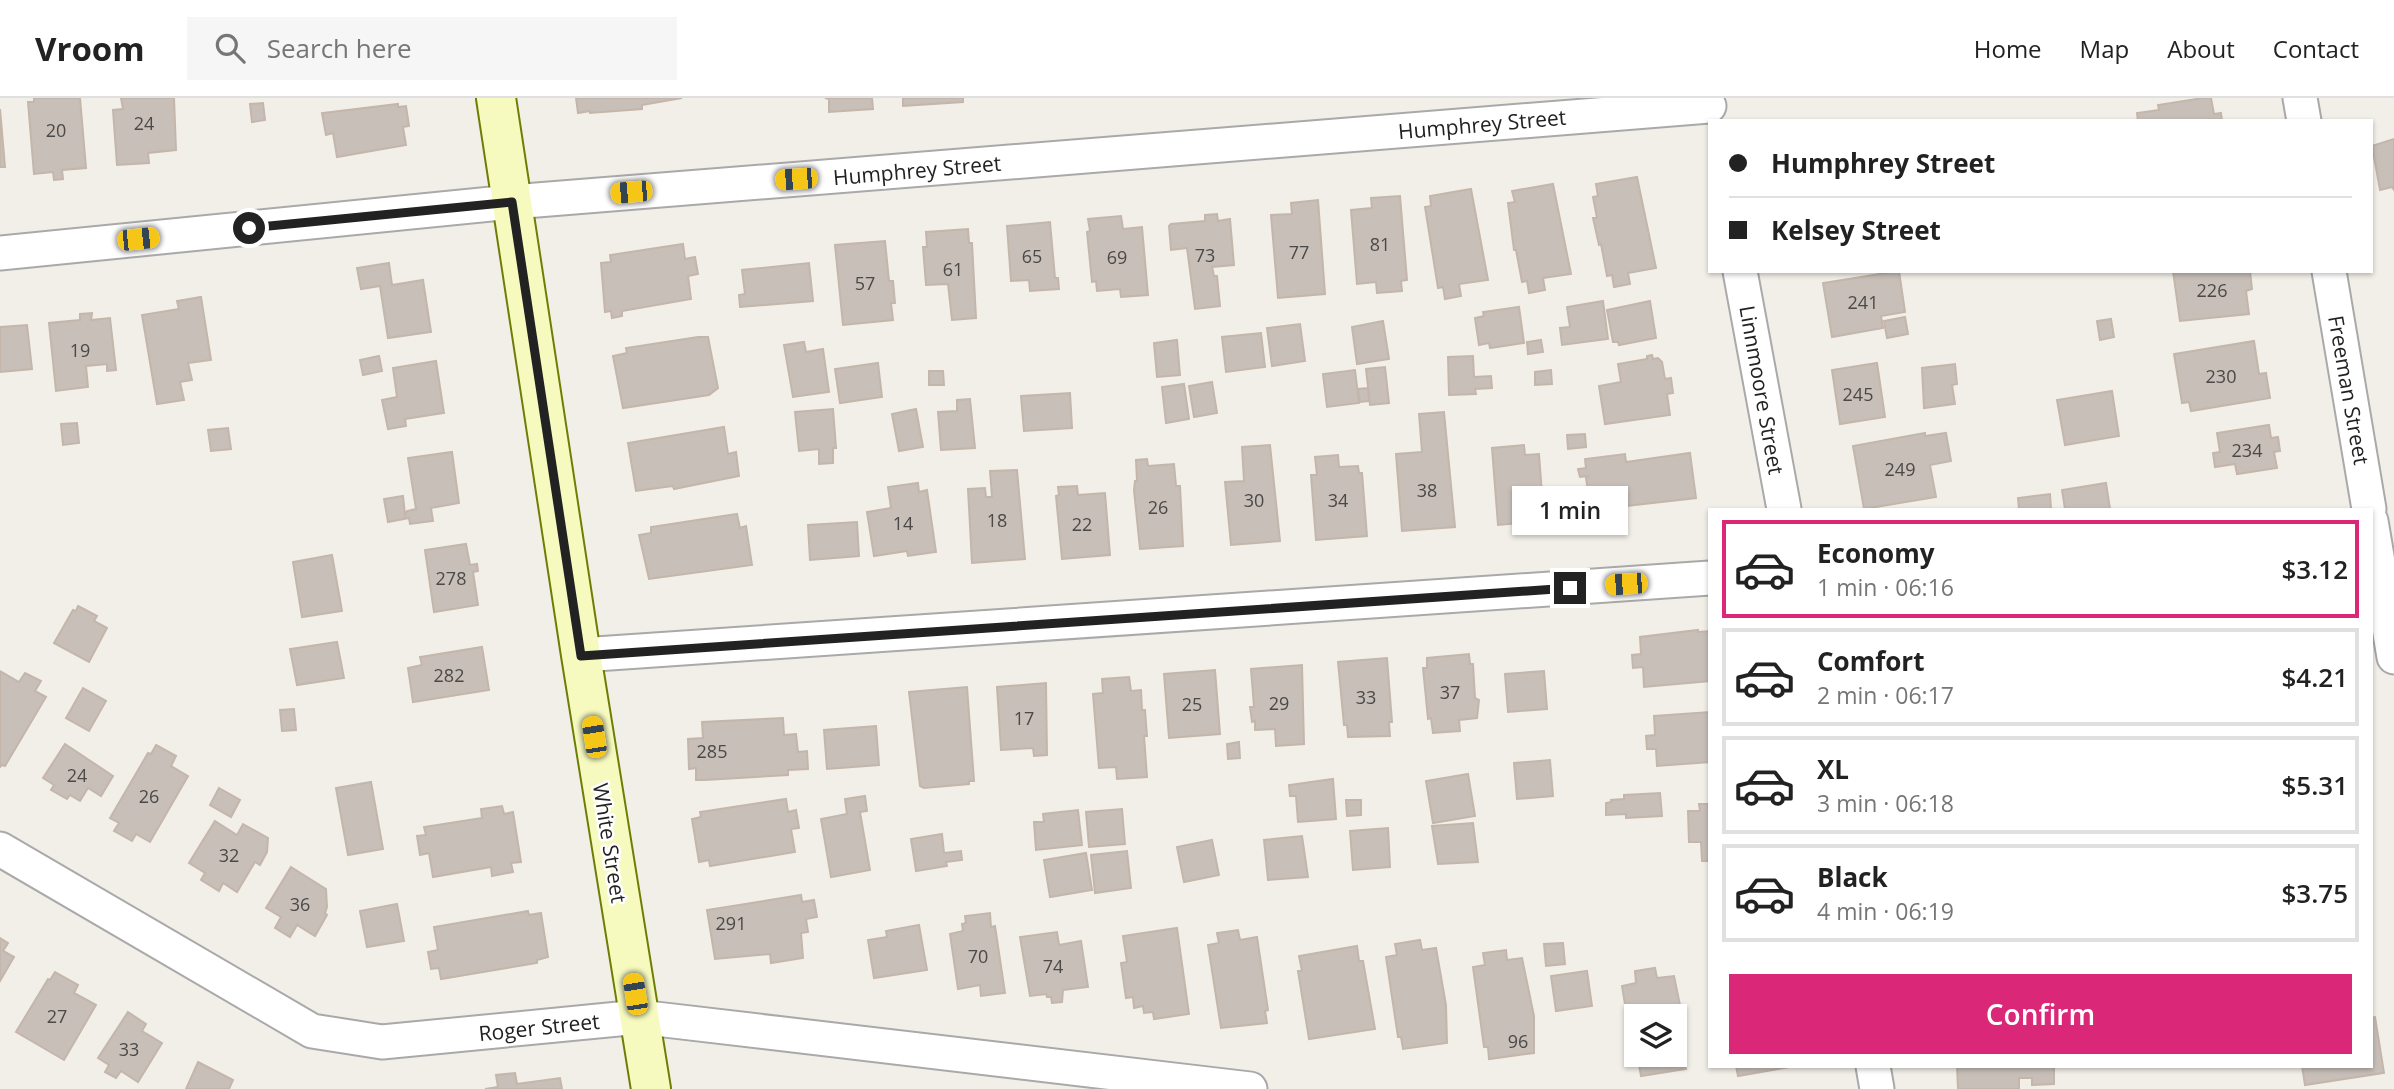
<!DOCTYPE html>
<meta charset="utf-8">
<style>
:root{--surface:#fff;--page:#f6f6f6;--text:#222;--muted:#767676;--line:#e0e0e0;--accent:#db2777}
body{margin:0;font-family:"Open Sans",sans-serif;background:var(--page);color:var(--text);height:100vh;display:flex;flex-direction:column;font-size:26px;white-space:nowrap}
*{box-sizing:border-box;margin:0}
p{font-size:23px;color:var(--muted)}
.icon{flex:none;width:38px;height:38px;fill:none;stroke:currentColor;stroke-width:2;stroke-linecap:round;stroke-linejoin:round}
.map{position:relative;flex:1;overflow:hidden}
.side{position:absolute;left:1708px;top:410px;width:665px;height:560px;display:flex;flex-direction:column;background:var(--surface);border-radius:0px;box-shadow:0 2px 5px #0004}
.side>*{flex:none}
.banner{position:absolute;left:1708px;top:21px;width:665px;height:154px;border-radius:0px;box-shadow:0 2px 5px #0004;display:grid;align-content:center;height:154px;padding:0 21px;background:var(--surface)}
.fabs{position:absolute;left:1624px;top:906px;display:grid;gap:14px}
.fabs a{display:grid;place-items:center;width:63px;height:63px;border-radius:0px;background:var(--surface);box-shadow:0 2px 5px #0004;font-size:35px}
.end{position:absolute;width:32px;height:32px;margin:-16px;border:9px solid #222;background:#fff;box-shadow:0 0 0 4px #fff}
.from{border-radius:50%}
.bubble{position:absolute;height:49px;border-radius:0px;background:var(--surface);box-shadow:0 2px 5px #0004;font-size:23px;font-weight:600;line-height:49px;text-align:center}
.car{position:absolute;width:21px;height:42px;margin:-21px -10px;border-radius:9px;box-shadow:0 0 5px 2px #0007;background:linear-gradient(#f5c518 24%,#345 0 40%,#f5c518 0 76%,#345 0 86%,#f5c518 0)}
.banner b{display:flex;align-items:center;gap:24px;height:66px;font-size:26px}
.banner b+b{border-top:2px solid var(--line)}
.banner i{width:18px;height:18px;background:var(--text)}
ul{padding:12px 0 0;list-style:none}
li{display:flex;align-items:center;gap:21px;height:98px;margin:0 14px 10px;padding:0 7px;border:4px solid var(--line);border-radius:0px}
li div{flex:1}
li b{display:block;font-size:26px}
li em{font-style:normal;font-weight:600}
li.selected{border-color:var(--accent)}
li>.icon{width:63px;height:63px;stroke-width:1.5}
.button{display:flex;gap:14px;margin-top:auto;padding:14px 21px}
.button a{flex:1;height:80px;border-radius:0px;background:var(--accent);color:#fff;font-size:28px;font-weight:600;line-height:80px;text-align:center}
header{display:flex;align-items:center;gap:42px;box-sizing:border-box;height:98px;padding:0 35px;background:var(--surface);border-bottom:2px solid var(--line)}
header strong{font-size:33px}
nav{display:flex;gap:38px;margin-inline-start:auto;font-size:24px}
.search{width:490px;height:63px;background:var(--page);display:flex;align-items:center;gap:18px;box-sizing:border-box;padding:0 24px;border-radius:0px;color:var(--muted);font-size:26px}
.map>svg:first-child{display:block}
.building{fill:#c7bfb8;stroke:#c4b6ab;stroke-width:2;fill-rule:evenodd}
.lines{fill:none;stroke-linecap:round;stroke-linejoin:round}
.street-casing{stroke:#a9a9a9;stroke-width:37}
.secondary-casing{stroke:#707d05;stroke-width:42}
.street{stroke:#fff;stroke-width:33}
.secondary{stroke:#f7fabf;stroke-width:38}
.route{stroke:#222;stroke-width:9}
.labels{text-anchor:middle;dominant-baseline:central;stroke-width:5;stroke-linejoin:round;paint-order:stroke}
.number-label{font-size:18px;fill:#4b4948}
.street-label{font-size:21px;fill:#222;stroke:#fff}
</style>
<header>
<strong>Vroom</strong>
<div class="search"><svg class="icon" aria-label="search" viewBox="0 0 24 24"><circle cx="10" cy="10" r="6"/><path d="M15 15l6 6"/></svg>Search here</div>
<nav><a>Home</a><a>Map</a><a>About</a><a>Contact</a></nav>
</header>
<div class="map">
<svg width="2394" height="991" viewBox="0 0 2394 991">
<rect width="100%" height="100%" fill="#f2efe9"/>
<!-- building -->
<g class="building">
<path d="M34,0H80L86,70L62,72L63,81L54,82L53,74L34,76L28,4H34Z"/>
<path d="M121,0H174L176,52L148,55L149,65L117,67L113,12L123,11Z"/>
<path d="M576,0H682L642,7V11L590,15V13L578,15Z"/>
<path d="M825,0H872L873,11L829,14V1Z"/>
<path d="M903,0H963V4L903,8Z"/>
<path d="M2203,0H2211L2214,16L2221,15L2222,23H2138L2137,15L2159,12L2158,7Z"/>
<path d="M263,5L265,22L252,24L250,6Z"/>
<path d="M398,6V9L406,8L409,28L403,29L406,47L337,59L333,35L326,37L322,15Z"/>
<path d="M0,11L5,69H0Z"/>
<path d="M2394,41V92L2392,89L2380,92L2372,48Z"/>
<path d="M1637,79L1656,170L1628,175L1630,186L1614,189L1612,177L1607,178L1601,146L1599,147L1593,120H1597L1593,99L1598,98L1596,86Z"/>
<path d="M1553,86L1571,176L1543,180L1545,192L1529,195L1527,183L1522,184L1516,152H1514L1508,105L1515,104L1512,93Z"/>
<path d="M1471,91L1488,182L1459,186L1461,198L1445,201L1443,189L1438,190L1425,109L1431,108L1430,98Z"/>
<path d="M1400,98L1407,182L1401,183L1402,193L1377,195L1376,184L1357,186L1351,112L1372,110L1371,100Z"/>
<path d="M1318,102L1325,196L1278,200L1271,117L1292,116L1291,105Z"/>
<path d="M1217,116L1218,123L1230,121L1234,167L1212,169L1214,178H1217L1220,208L1195,211L1187,150L1171,152L1169,128L1171,126L1205,123V117Z"/>
<path d="M1121,118L1123,131L1142,129L1148,197L1121,199L1120,191L1097,193L1096,183L1092,184L1087,134L1090,133L1088,121Z"/>
<path d="M1050,124L1055,180H1058L1059,191L1030,193L1029,182L1011,183L1007,128Z"/>
<path d="M968,131L969,145H972L976,220L952,222L948,186L926,187L923,149H927L926,134Z"/>
<path d="M885,143L889,183H893L895,205H891L893,222L843,227L835,147Z"/>
<path d="M683,146L685,161L695,159L698,176L688,178L691,201L622,213V218L612,220L611,213L605,214L601,165L611,164L610,157Z"/>
<path d="M389,165L392,187L423,182L431,234L388,240L380,188L361,191L357,170Z"/>
<path d="M809,165L813,203L740,209L739,197L745,196L742,172Z"/>
<path d="M1899,173L1905,214L1881,218L1883,230L1832,239L1823,185Z"/>
<path d="M2173,173H2250L2252,191L2246,193L2249,216L2180,223Z"/>
<path d="M201,199L211,262L188,265L192,282L180,284L184,302L157,306L142,217L179,211L177,203Z"/>
<path d="M1603,203L1608,241L1562,247L1560,230L1570,229L1567,209Z"/>
<path d="M1650,203L1656,240L1619,247L1618,244H1613L1607,212Z"/>
<path d="M1519,209L1524,245L1490,250L1489,245L1479,247L1475,220L1484,218L1483,214Z"/>
<path d="M92,215L91,222L110,220L116,272L107,273V266L86,268L88,289L56,293L49,225L80,222V216Z"/>
<path d="M1905,219L1908,236L1887,240L1884,223Z"/>
<path d="M2111,221L2114,239L2100,242L2097,223Z"/>
<path d="M1383,223L1389,261L1357,266L1352,229Z"/>
<path d="M1300,226L1305,263L1272,268L1267,230Z"/>
<path d="M27,227L32,271L0,274V229Z"/>
<path d="M1261,235L1265,269L1226,274L1222,239Z"/>
<path d="M698,239H708L718,290L709,297L623,310L613,258L627,255L626,250Z"/>
<path d="M1177,242L1180,277L1157,279L1154,245Z"/>
<path d="M1541,242L1543,254L1528,256L1527,244Z"/>
<path d="M2254,243L2259,276L2266,275L2270,300L2191,313L2189,304L2182,305L2174,256Z"/>
<path d="M804,244L806,254L823,251L829,294L793,299L784,247Z"/>
<path d="M1652,257L1653,261L1658,260L1662,264L1665,281L1671,280L1673,295L1667,296L1670,317L1605,326L1599,288L1621,284L1618,266L1647,261V258Z"/>
<path d="M379,258L382,273L363,277L360,262Z"/>
<path d="M1473,258L1474,279L1491,278L1492,290L1475,291L1476,296L1449,297L1448,259Z"/>
<path d="M436,263L444,315L405,321L406,328L388,331L382,302L397,299L393,270Z"/>
<path d="M878,265L882,299L840,305L835,271Z"/>
<path d="M1877,265L1885,319L1840,326L1832,272Z"/>
<path d="M1955,266L1957,286L1952,287L1955,306L1924,310L1922,270Z"/>
<path d="M1385,269L1389,305L1370,307L1366,271Z"/>
<path d="M1355,272L1359,305L1327,309L1323,276Z"/>
<path d="M1551,272L1552,286L1535,287V274Z"/>
<path d="M929,273H943L944,287H929Z"/>
<path d="M1212,284L1217,315L1194,319L1189,288Z"/>
<path d="M1184,286L1189,321L1166,325L1162,289Z"/>
<path d="M1368,290L1369,303L1360,304L1358,291Z"/>
<path d="M2112,293L2119,338L2065,347L2057,302Z"/>
<path d="M1070,295L1072,330L1024,333L1021,298Z"/>
<path d="M970,301L975,350L941,352L938,314L957,313V302Z"/>
<path d="M833,311L836,350H833V365L819,366V351L799,353L795,314Z"/>
<path d="M916,311L923,349L899,353L892,316Z"/>
<path d="M1444,314L1455,429L1402,433L1396,356L1422,354L1419,316Z"/>
<path d="M77,325L79,345L63,347L61,326Z"/>
<path d="M2269,327L2271,340L2278,339L2280,353L2274,354L2277,370L2237,376L2235,366L2215,369L2213,355L2220,354L2217,335Z"/>
<path d="M724,329L728,356L736,354L739,378L674,391L673,388L636,393L628,345Z"/>
<path d="M228,330L231,351L211,353L208,332Z"/>
<path d="M1925,335V338L1946,335L1951,363L1930,367L1936,399L1864,411L1853,348Z"/>
<path d="M1585,336L1586,349L1568,351L1567,337Z"/>
<path d="M1270,347L1280,443L1231,447L1225,384L1244,383L1242,349Z"/>
<path d="M1524,347L1525,357L1539,356L1544,423L1498,427L1492,350Z"/>
<path d="M452,354L459,405L431,410L433,423L410,426L409,420L388,424L384,401L403,398L405,417L407,413L416,411L408,360Z"/>
<path d="M1690,355L1696,400L1591,412L1586,380L1588,378L1580,379L1578,371L1586,370L1585,361L1625,356L1626,364Z"/>
<path d="M1338,357L1339,369L1358,368L1359,375H1362L1367,438L1316,442L1311,377H1317L1315,359Z"/>
<path d="M1147,361L1148,368L1174,366L1176,388H1180L1183,448L1140,451L1134,392L1135,383H1137L1136,362Z"/>
<path d="M1017,372L1025,461L972,465L968,391L985,390L986,399H992L990,373Z"/>
<path d="M918,385L919,394L927,392L936,454L908,458L907,453L874,458L867,414L891,410L888,389Z"/>
<path d="M2106,385L2110,411H2065L2062,392Z"/>
<path d="M1077,388L1078,397L1105,395L1110,457L1062,461L1056,398L1059,397L1058,389Z"/>
<path d="M2050,396L2051,411H2019L2018,400Z"/>
<path d="M737,416L740,430L746,428L752,467L649,481L639,437L651,435V429Z"/>
<path d="M857,424L859,458L810,462L808,427Z"/>
<path d="M466,446L470,467L477,466L478,473L473,474L478,507L434,514L425,452Z"/>
<path d="M332,457L342,513L302,519L293,464Z"/>
<path d="M78,508L97,518L94,523L107,530L89,564L54,545L73,512L76,513Z"/>
<path d="M1698,532V534L1710,533V583L1644,589L1643,569L1633,570L1632,557L1641,556L1640,539Z"/>
<path d="M337,544L344,580L297,587L290,551Z"/>
<path d="M482,549L489,592L413,604L408,570L422,567L420,559Z"/>
<path d="M1469,556L1470,566H1473L1475,600L1479,602L1477,620L1459,622L1460,633L1433,635L1431,620L1428,621L1423,570H1427V560Z"/>
<path d="M1387,560L1392,624H1389L1390,638L1348,639L1347,627H1344L1338,564Z"/>
<path d="M1302,567L1304,646L1276,648L1275,631L1255,632V623L1252,624L1250,609H1254L1251,571Z"/>
<path d="M1215,572L1220,636L1169,640L1164,576Z"/>
<path d="M0,573L19,584L25,575L41,583L35,593L46,599L5,668L2,667L0,669Z"/>
<path d="M1544,573L1547,611L1508,614L1505,576Z"/>
<path d="M1129,579L1131,593L1141,592L1142,612H1145L1147,638H1144L1147,679L1117,681L1116,669L1099,670L1093,596L1103,595L1102,581Z"/>
<path d="M1046,585L1047,657L1034,658L1033,650L1001,652L997,589Z"/>
<path d="M967,589L974,683H969V686L924,690L920,688L909,594Z"/>
<path d="M83,590L106,603L89,633L66,620Z"/>
<path d="M294,611L296,632L282,633L280,612Z"/>
<path d="M1710,614V664L1657,668L1656,651H1647L1646,638L1655,637L1654,618Z"/>
<path d="M783,620L784,637L796,636L798,654L807,653L808,671L788,672V677L705,682H696V670L689,671L688,641L703,640L702,624Z"/>
<path d="M876,628L879,667L827,671L824,632Z"/>
<path d="M1239,644L1240,660L1228,661L1227,646Z"/>
<path d="M65,646L113,678L101,698L88,690L80,703L70,697L67,701L51,692L54,687L43,680Z"/>
<path d="M156,647L176,658L171,668L188,678L150,744L136,736L132,743L114,733L119,725L110,720L148,655L151,656Z"/>
<path d="M1550,662L1553,698L1517,701L1514,665Z"/>
<path d="M1468,676L1475,718L1433,725L1426,683Z"/>
<path d="M1333,681L1336,721L1298,724L1296,698H1290L1289,687Z"/>
<path d="M371,684L383,751L348,757L336,690Z"/>
<path d="M219,690L240,702L231,719L210,707Z"/>
<path d="M1660,695L1662,718L1626,720V716L1606,717V705L1611,704V702L1624,701V697Z"/>
<path d="M865,698L867,713L860,714L870,772L831,779L821,721L847,716L845,701Z"/>
<path d="M786,701L788,714L796,712L799,730L791,731L795,754L710,768L709,762L699,764L692,721L701,719L700,714Z"/>
<path d="M1346,702H1361V717L1347,718Z"/>
<path d="M1699,706H1710V763H1702L1701,744H1689L1688,713H1700Z"/>
<path d="M502,708L504,716L513,714L521,764L511,765L513,774L492,778L491,769L433,779L429,755L420,757L417,738L426,737L424,729L482,720L481,711Z"/>
<path d="M1122,711L1125,746L1089,749L1086,714Z"/>
<path d="M1078,712L1082,747L1036,752L1034,724H1044L1043,716Z"/>
<path d="M215,723L237,737L243,726L268,740L267,754L260,767L255,764L237,794L223,785L219,793L201,782L205,775L189,765Z"/>
<path d="M1473,725L1478,764L1438,766L1432,728Z"/>
<path d="M1388,730L1390,769L1353,772L1350,733Z"/>
<path d="M942,736L944,755L961,753L962,762L946,764L947,768L916,773L911,741Z"/>
<path d="M1302,738L1308,779L1268,782L1264,742Z"/>
<path d="M1212,742L1219,777L1184,784L1177,749Z"/>
<path d="M1127,753L1131,790L1095,795L1091,757Z"/>
<path d="M1086,755L1092,792L1050,799L1044,762Z"/>
<path d="M291,769L326,791L327,809L325,815L327,817L315,838L297,827L290,839L275,830L281,819L266,810Z"/>
<path d="M801,797L802,804L814,802L817,819L806,821L808,834L801,835L803,860L771,865L770,856L715,861L707,812Z"/>
<path d="M397,806L404,843L367,849L360,813Z"/>
<path d="M528,813L529,817L541,815L548,859L537,862V865L441,881L439,870L431,871L428,854L438,852L434,829Z"/>
<path d="M990,815L991,829L995,828L1005,895L981,898L980,887L958,891L950,836L963,833L962,826L966,825L965,818Z"/>
<path d="M919,827L927,872L874,880L868,842L887,839L886,833Z"/>
<path d="M1177,830L1189,916L1154,921L1153,914L1144,915L1143,908L1134,910L1133,899L1126,900L1121,865L1127,864L1123,838Z"/>
<path d="M1238,832L1240,842L1257,839L1268,912L1265,913L1267,925L1221,930L1208,847L1219,845L1217,835Z"/>
<path d="M1057,834L1059,847L1081,843L1088,889L1063,892L1062,904L1052,905L1051,899H1047L1046,896L1030,898L1020,839Z"/>
<path d="M0,840L8,845L3,853L14,859L0,883Z"/>
<path d="M1420,842L1422,852L1436,850L1446,907L1447,945L1403,951L1401,939H1398L1386,859L1397,857L1395,846Z"/>
<path d="M1563,845L1565,866L1546,868L1544,846Z"/>
<path d="M1357,848L1359,863H1363L1375,931L1309,941L1298,873H1302L1299,858Z"/>
<path d="M1506,852L1507,862L1522,860L1534,918V955L1489,961L1488,949H1484L1473,869L1485,867L1483,855Z"/>
<path d="M1655,870L1657,880L1674,878L1686,936L1680,937L1686,971L1641,978L1639,967L1635,968L1622,888L1636,885L1635,873ZM1636,919H1675V957H1636Z"/>
<path d="M1587,873L1592,908L1556,913L1551,878Z"/>
<path d="M55,874L78,887L74,895L96,907L64,962L16,934L48,881L50,882Z"/>
<path d="M128,914L146,926L142,933L162,945L138,984L121,973L116,980L105,974L109,967L98,960Z"/>
<path d="M2375,919L2384,975L2305,987L2302,968H2371V920Z"/>
<path d="M198,964L233,982L229,991H186Z"/>
<path d="M1736,968H1795L1738,978Z"/>
<path d="M1957,968H2054V986L2032,987V980H2019V991H1958Z"/>
<path d="M515,975L517,986L560,980L562,991H485L498,989L496,977Z"/>
</g>
<g class="lines">
<!-- street casing -->
<g class="street-casing">
<g id="street">
<path d="M2300,0L2304,23"/>
<path d="M0,155L512,104L1709,8"/>
<path d="M1740,173L1784,411"/>
<path d="M2329,173L2369,411"/>
<path d="M2371,423L2394,559"/>
<path d="M581,557L1710,480"/>
<path d="M0,751L312,933L382,944L639,919L1250,991"/>
<path d="M1873,968L1877,991"/>
</g>
</g>
<!-- secondary casing -->
<g class="secondary-casing">
<path id="secondary" d="M496,0L581,557L651,991"/>
</g>
<!-- street -->
<use href="#street" class="street"/>
<!-- secondary -->
<use href="#secondary" class="secondary"/>
</g>
<g class="lines">
<!-- route -->
<path class="route" d="M249,130L512,104L581,558L1570,490"/>
</g>
<g class="labels">
<!-- number labels -->
<g class="number-label">
<text x="144" y="25">24</text>
<text x="56" y="32">20</text>
<text x="1380" y="146">81</text>
<text x="1299" y="154">77</text>
<text x="1205" y="157">73</text>
<text x="1032" y="158">65</text>
<text x="1117" y="159">69</text>
<text x="953" y="171">61</text>
<text x="865" y="185">57</text>
<text x="2212" y="192">226</text>
<text x="1863" y="204">241</text>
<text x="80" y="252">19</text>
<text x="2221" y="278">230</text>
<text x="1858" y="296">245</text>
<text x="2247" y="352">234</text>
<text x="1900" y="371">249</text>
<text x="1427" y="392">38</text>
<text x="1254" y="402">30</text>
<text x="1338" y="402">34</text>
<text x="1158" y="409">26</text>
<text x="997" y="422">18</text>
<text x="903" y="425">14</text>
<text x="1082" y="426">22</text>
<text x="451" y="480">278</text>
<text x="449" y="577">282</text>
<text x="1450" y="594">37</text>
<text x="1366" y="599">33</text>
<text x="1279" y="605">29</text>
<text x="1192" y="606">25</text>
<text x="1024" y="620">17</text>
<text x="712" y="653">285</text>
<text x="77" y="677">24</text>
<text x="149" y="698">26</text>
<text x="229" y="757">32</text>
<text x="300" y="806">36</text>
<text x="731" y="825">291</text>
<text x="978" y="858">70</text>
<text x="1053" y="868">74</text>
<text x="57" y="918">27</text>
<text x="1518" y="943">96</text>
<text x="129" y="951">33</text>
</g>
<!-- street labels -->
<g class="street-label">
<text transform="translate(1482 26) rotate(-5)">Humphrey Street</text>
<text transform="translate(917 72) rotate(-5)">Humphrey Street</text>
<text transform="translate(1762 292) rotate(80)">Linnmoore Street</text>
<text transform="translate(2349 292) rotate(80)">Freeman Street</text>
<text transform="translate(610 745) rotate(81)">White Street</text>
<text transform="translate(539 929) rotate(-6)">Roger Street</text>
</g>
</g>
</svg>
<div class="fabs">
<a><svg class="icon" aria-label="layers" viewBox="0 0 24 24"><path d="M12 4l9 5-9 5-9-5zM3 14l9 5 9-5"/></svg></a>
</div>
<i class="end from" style="left:249px;top:130px"></i>
<i class="end" style="left:1570px;top:490px"></i>
<div class="bubble" style="left:1512px;top:388px;width:116px">1 min</div>
<i class="car" style="left:796px;top:81px;rotate:266deg"></i>
<i class="car" style="left:631px;top:94px;rotate:265deg"></i>
<i class="car" style="left:138px;top:141px;rotate:84deg"></i>
<i class="car" style="left:1626px;top:486px;rotate:266deg"></i>
<i class="car" style="left:594px;top:639px;rotate:351deg"></i>
<i class="car" style="left:635px;top:896px;rotate:351deg"></i>
<div class="banner">
<b><i class="from"></i>Humphrey Street</b>
<b><i></i>Kelsey Street</b>
</div>
<section class="side">
<ul>
<li class="selected"><svg class="icon" aria-label="car" viewBox="0 0 24 24"><path d="M5 17H2v-5l4-1 3-4h7l3 4 3 1v5h-3M9 17h6M6 11h13"/><circle cx="7" cy="17" r="2"/><circle cx="17" cy="17" r="2"/></svg><div><b>Economy</b><p>1 min · 06:16</p></div><em>$3.12</em></li>
<li><svg class="icon" aria-label="car" viewBox="0 0 24 24"><path d="M5 17H2v-5l4-1 3-4h7l3 4 3 1v5h-3M9 17h6M6 11h13"/><circle cx="7" cy="17" r="2"/><circle cx="17" cy="17" r="2"/></svg><div><b>Comfort</b><p>2 min · 06:17</p></div><em>$4.21</em></li>
<li><svg class="icon" aria-label="car" viewBox="0 0 24 24"><path d="M5 17H2v-5l4-1 3-4h7l3 4 3 1v5h-3M9 17h6M6 11h13"/><circle cx="7" cy="17" r="2"/><circle cx="17" cy="17" r="2"/></svg><div><b>XL</b><p>3 min · 06:18</p></div><em>$5.31</em></li>
<li><svg class="icon" aria-label="car" viewBox="0 0 24 24"><path d="M5 17H2v-5l4-1 3-4h7l3 4 3 1v5h-3M9 17h6M6 11h13"/><circle cx="7" cy="17" r="2"/><circle cx="17" cy="17" r="2"/></svg><div><b>Black</b><p>4 min · 06:19</p></div><em>$3.75</em></li>
</ul>
<div class="button"><a>Confirm</a></div>
</section>
</div>
